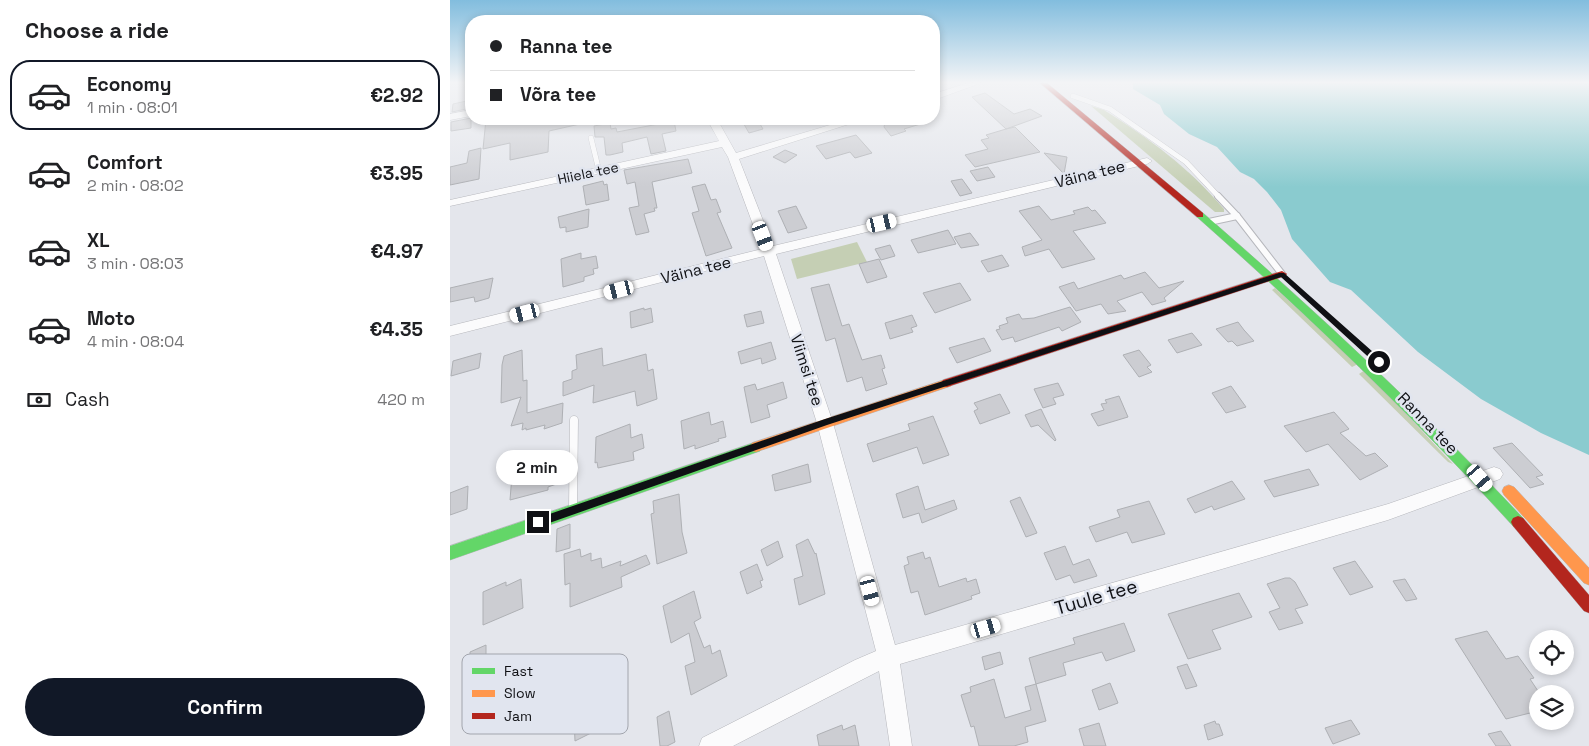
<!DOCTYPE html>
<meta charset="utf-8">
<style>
:root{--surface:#fff;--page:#f6f6f6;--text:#202124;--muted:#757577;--line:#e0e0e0;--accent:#111827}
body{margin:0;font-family:"Space Grotesk",sans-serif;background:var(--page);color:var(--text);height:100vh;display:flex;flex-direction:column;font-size:19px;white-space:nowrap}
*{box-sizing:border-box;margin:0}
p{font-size:16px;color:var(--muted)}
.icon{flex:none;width:28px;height:28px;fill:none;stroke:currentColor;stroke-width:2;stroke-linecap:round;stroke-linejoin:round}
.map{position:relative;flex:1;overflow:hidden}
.side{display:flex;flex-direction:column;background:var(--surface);width:450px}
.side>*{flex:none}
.hud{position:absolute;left:15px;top:15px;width:475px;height:110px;border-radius:20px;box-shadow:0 2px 8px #0003;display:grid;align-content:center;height:110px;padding:0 25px;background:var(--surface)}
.controls{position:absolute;left:1079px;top:630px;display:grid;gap:10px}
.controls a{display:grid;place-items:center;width:45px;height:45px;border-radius:50%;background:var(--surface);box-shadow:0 2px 8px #0003;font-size:25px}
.end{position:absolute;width:22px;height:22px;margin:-11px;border:6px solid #0f1014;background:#fff;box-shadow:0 0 0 2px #fff}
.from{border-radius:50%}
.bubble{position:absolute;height:35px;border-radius:18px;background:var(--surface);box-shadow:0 2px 8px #0003;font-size:16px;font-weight:700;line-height:35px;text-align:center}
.car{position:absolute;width:15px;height:30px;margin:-15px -8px;border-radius:6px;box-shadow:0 0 4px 1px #0007;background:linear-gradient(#fff 24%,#345 0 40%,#fff 0 76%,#345 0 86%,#fff 0)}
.hud b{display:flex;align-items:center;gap:18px;height:48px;font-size:19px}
.hud b+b{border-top:1px solid var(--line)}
.hud i{width:12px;height:12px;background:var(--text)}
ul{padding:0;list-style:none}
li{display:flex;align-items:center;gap:15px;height:70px;margin:0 10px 8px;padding:0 15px;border:2px solid transparent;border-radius:20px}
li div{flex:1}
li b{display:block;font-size:19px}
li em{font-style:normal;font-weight:700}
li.current{border-color:var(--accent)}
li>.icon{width:45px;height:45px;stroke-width:1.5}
h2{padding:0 25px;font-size:22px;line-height:60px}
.pay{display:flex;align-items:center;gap:12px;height:55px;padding:0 25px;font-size:19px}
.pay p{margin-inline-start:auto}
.button{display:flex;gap:10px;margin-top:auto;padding:10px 25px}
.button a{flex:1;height:58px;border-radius:30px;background:var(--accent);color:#fff;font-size:20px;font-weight:700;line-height:58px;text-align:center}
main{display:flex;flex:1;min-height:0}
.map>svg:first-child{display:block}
.green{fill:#c5cfb4}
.water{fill:#8acbcf}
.building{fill:#cccdd2;stroke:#aeb0b4}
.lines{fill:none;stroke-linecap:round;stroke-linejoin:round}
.lane-far2-casing{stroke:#b6b7bc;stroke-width:5.5}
.lane-far1-casing{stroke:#b6b7bc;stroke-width:8}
.lane-casing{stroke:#b6b7bc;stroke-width:9}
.street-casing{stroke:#b6b7bc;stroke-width:1}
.fast-casing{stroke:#b6b7bc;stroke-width:1}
.slow-casing{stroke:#b6b7bc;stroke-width:1}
.jam-casing{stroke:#b6b7bc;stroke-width:1}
.lane-far2{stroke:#fbfbfc;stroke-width:5}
.lane-far1{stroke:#fbfbfc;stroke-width:6}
.lane{stroke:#fbfbfc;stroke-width:8}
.street{fill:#fbfbfc;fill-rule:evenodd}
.fast{fill:#63d668;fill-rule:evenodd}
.slow{fill:#ff974d;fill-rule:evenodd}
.jam{fill:#b3261e;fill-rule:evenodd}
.route{fill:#0f1014}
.labels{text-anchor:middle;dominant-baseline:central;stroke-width:5;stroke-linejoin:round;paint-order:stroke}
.far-street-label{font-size:14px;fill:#0f1014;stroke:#e1e5ef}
.street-label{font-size:16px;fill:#0f1014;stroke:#e1e5ef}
.near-street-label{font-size:19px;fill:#0f1014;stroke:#e1e5ef}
.key{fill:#e1e5ef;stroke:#a2a5ad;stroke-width:1}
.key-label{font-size:14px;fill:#0f1014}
</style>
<main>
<section class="side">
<h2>Choose a ride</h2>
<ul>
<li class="current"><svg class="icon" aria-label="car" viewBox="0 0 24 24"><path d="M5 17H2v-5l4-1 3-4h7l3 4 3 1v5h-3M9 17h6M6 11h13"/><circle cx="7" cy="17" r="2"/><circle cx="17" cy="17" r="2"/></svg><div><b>Economy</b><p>1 min · 08:01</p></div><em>€2.92</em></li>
<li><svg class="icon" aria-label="car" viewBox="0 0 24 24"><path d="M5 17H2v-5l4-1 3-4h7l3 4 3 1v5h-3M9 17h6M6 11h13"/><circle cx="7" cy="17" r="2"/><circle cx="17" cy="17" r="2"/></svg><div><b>Comfort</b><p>2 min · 08:02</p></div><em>€3.95</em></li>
<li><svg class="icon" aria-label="car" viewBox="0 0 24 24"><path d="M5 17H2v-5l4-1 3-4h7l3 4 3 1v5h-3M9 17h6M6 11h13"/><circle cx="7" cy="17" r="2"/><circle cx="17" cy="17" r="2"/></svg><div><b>XL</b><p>3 min · 08:03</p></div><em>€4.97</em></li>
<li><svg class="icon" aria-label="car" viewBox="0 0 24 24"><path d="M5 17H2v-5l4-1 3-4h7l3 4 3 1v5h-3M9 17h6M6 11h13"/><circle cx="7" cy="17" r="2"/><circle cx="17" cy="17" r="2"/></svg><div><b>Moto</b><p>4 min · 08:04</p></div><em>€4.35</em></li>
</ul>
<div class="pay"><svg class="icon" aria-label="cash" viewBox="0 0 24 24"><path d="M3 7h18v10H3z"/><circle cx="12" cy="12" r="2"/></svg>Cash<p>420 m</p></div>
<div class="button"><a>Confirm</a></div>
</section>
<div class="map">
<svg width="1139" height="746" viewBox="0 0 1139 746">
<rect width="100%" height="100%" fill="#e4e6ec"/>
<!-- green -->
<g class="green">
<path d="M641,106L654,110C701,140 737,166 774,209V212H765Z"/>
<path d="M407,242L417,262L347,279L341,259Z"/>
<path d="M825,288L908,364L902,367L822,290Z"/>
<path d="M915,370L1003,464L998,462L909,374Z"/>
</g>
<!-- water -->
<path class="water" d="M683,83H1139V455L1091,433L1031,399L968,352L901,290L880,282L842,239L831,210L817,192L804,179L790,172L767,147L739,134L714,114L710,105L683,89Z"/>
<!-- building -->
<g class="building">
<path d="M535,93L564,114L580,109L592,116L556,129L565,127L590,152L525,167L515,155L538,149L531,140L539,138L536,135L556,129L522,97Z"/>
<path d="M21,100V108L2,112L3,104Z"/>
<path d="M21,118V128L1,131V122Z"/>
<path d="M36,119H130V124L99,131L98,152L60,160V143L33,149Z"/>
<path d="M291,119H307L313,129L299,133Z"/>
<path d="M436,119H477V122L454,129L456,131L441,136L434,127Z"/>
<path d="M224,121L226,131L212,134L216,151L201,154L197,137L172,143L173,152L160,155H156L154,137H145L144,126L160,123L161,129L166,128L167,132Z"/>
<path d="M406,135L422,153L405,158L400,152L376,159L366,146Z"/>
<path d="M31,148L29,179L0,185V167L17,163L19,151Z"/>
<path d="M335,150L347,155L335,163L323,157Z"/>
<path d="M594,153L617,157L614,174Z"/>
<path d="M238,159L242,173L202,182L207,208H204L205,211L194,214L199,232L186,235L179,208L189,206L185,182L177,184L174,170Z"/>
<path d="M538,167L545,177L527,181L520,171Z"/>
<path d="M512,179L522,193L510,196L501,181Z"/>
<path d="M153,181L154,185L157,184L159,200L136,205L133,186Z"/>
<path d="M255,184L261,200L266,199L271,212L267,213L282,248L256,256L242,213L249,211L242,187Z"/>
<path d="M346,206L357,228L338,233L328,211Z"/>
<path d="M589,206L601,220L625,214L623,211L638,207L642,211L645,210L656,223L623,231L645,259L612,268L599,249L575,256L572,247L592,240L569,211Z"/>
<path d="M139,209L138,227L116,232V227L110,228L108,217Z"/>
<path d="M498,230L506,244L468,253L461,240Z"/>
<path d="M520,233L529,245L511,248L504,237Z"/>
<path d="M440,245L445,256L431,260L425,249Z"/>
<path d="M131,253V259L146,256L148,268L143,269L144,274L134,277V281L113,287L111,259Z"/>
<path d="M552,255L559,266L538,272L531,261Z"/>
<path d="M429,259L437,277L417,283L409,264Z"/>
<path d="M695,272L709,288L734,281L714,298L716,301L702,305L692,292L667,301L676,311L658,314L651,304L626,311L609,287L624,282L628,289L671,275L674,279Z"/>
<path d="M43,278L39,298L25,302L24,297L0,302V288Z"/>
<path d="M510,283L521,300L485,313L473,293Z"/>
<path d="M379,284L392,326L399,324L412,360L431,355L435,368L432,369L437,384L416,391L412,377L397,382L385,338L376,341L361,288Z"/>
<path d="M620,307L631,322L612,331L609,327L565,342L563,337L552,340L546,330L550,329L549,326L558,323L556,318L569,314L572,319L584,318Z"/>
<path d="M194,308V310L201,308L203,322L181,328L180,312Z"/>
<path d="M311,311L314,323L297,327L294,315Z"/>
<path d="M462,315L467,326L461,328L463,332L440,339L435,323Z"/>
<path d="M788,322L794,330L804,341L787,346L782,341L778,342L766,329Z"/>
<path d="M742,333L752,345L727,353L718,340Z"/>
<path d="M534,338L541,351L507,363L499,348Z"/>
<path d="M321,342L326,359L312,364L311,358L291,364L288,352Z"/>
<path d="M152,348L153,366L196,354L198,371L203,369L207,399L187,406L185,391L143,403L144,385L113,396V382L122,379V371L127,369L126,355Z"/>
<path d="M72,350L73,381L77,380V413L113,403L112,423L94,429L95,425L76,430V428L72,430L73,423L61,426L71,397L51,403L52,365L54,356Z"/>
<path d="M689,350L701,365L697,367L702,372L689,377L673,355Z"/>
<path d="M31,353L29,368L1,376L3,361Z"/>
<path d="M333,382L337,398L317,405L320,417L301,423L294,387L305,384L307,390Z"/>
<path d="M608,383L614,395L603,398L606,404L593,408L584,389Z"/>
<path d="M781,386L796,407L776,413L762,393Z"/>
<path d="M550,394L560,413L530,424L524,411L528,409L524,403Z"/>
<path d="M669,396L678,417L648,426L641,414L654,410L651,404L657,403L655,400Z"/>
<path d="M591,409L606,440L605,441L588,425L581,427L575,415Z"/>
<path d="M259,412L261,425L273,421L276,437L268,439L269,441L245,449V445L234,449L231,421Z"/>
<path d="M884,412L899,429L890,433L916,456L925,453L938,466L910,480L878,444L856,452L834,426Z"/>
<path d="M483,416L499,455L473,464L467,447L423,462L417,444L460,430L458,424Z"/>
<path d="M180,424L181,438L192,434L194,448L183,452L184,460L148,468L147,462L145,463L146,437Z"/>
<path d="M1062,443L1093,475L1086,477L1094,484L1080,488L1043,448Z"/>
<path d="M112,459V482L98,487V490L60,500L62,475Z"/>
<path d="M358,464L361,482L325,491L322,475Z"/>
<path d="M859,469L869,485L824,497L814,481Z"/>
<path d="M782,481L795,499L764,510L762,506L745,513L737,499Z"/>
<path d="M18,486L17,509L0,515V493Z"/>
<path d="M468,486L475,510L504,500L507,509L472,523L469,513L453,518L446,494Z"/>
<path d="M229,494L232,532L237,553L207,564L201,514L204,513L203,501Z"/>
<path d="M570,497L587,533L576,537L560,501Z"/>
<path d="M699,501L715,534L682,543L677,532L646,542L639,527L670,517L667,510Z"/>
<path d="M120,524V548L106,552L107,529Z"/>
<path d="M358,539L365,554L366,553L375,594L349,605L344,579L353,576L346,545Z"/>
<path d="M328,541L333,557L317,566L311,550Z"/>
<path d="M615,546L623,565L639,559L647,576L624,583L620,575L606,580L594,553Z"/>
<path d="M130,549L131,557L141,553V561L151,558L152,568L171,561L170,566L196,555L200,564L171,577L172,587L120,607V583L115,585L114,554Z"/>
<path d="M473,552L475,559L480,557L489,587L516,578L517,582L526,579L530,593L521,596L522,599L475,615L468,591L461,593L454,566L459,564L457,557Z"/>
<path d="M905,561L923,587L900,595L883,568Z"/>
<path d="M307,564L313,580L310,581L312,587L297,594L290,572Z"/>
<path d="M835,578H840L845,582L858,605L845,609L853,623L829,630L819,612L830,608L817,584Z"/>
<path d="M71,579L73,608L33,625V592L56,582V586Z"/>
<path d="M955,579L967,599L956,601L943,581Z"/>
<path d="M244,591L251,618L244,622L254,648L260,645L262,654L270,650L277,676L241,695L235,666L245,662L239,633L221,643L213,606Z"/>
<path d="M789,593L802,617L762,630L771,649L738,659L718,614Z"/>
<path d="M674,623L685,651L656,661L652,652L613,663L616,675L586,684L579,658L625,644L623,638Z"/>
<path d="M1037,631L1056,659L1068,656L1084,678L1080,679L1088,691V711L1056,719L1005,639Z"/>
<path d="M36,645V675L20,683V652Z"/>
<path d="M550,652L553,664L535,670L532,657Z"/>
<path d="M737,664L747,686L736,689L727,667Z"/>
<path d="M173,679L176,710L141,727V733L125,741L123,697L138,690L139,695Z"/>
<path d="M544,679L555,718L581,710L575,687L586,684L596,721L575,727L578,742L564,746H529L524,726L521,727L511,695L521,692L520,687Z"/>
<path d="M660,683L668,703L649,710L642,690Z"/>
<path d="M219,711L225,742L217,746H210L207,717Z"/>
<path d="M901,720L910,734L883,744L875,728Z"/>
<path d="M765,721L766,724H769L773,735L758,740L754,725Z"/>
<path d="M649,723L656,746H634L629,729Z"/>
<path d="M392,725L393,730L405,725L409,746H369L367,735Z"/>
<path d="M1051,731L1061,746H1046L1038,734Z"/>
</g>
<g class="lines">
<!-- lane-far2 casing -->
<g class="lane-far2-casing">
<g id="lane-far2">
<path d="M623,96L660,109L736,162L769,197"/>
<path d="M141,138L149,171"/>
</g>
</g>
<!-- lane-far1 casing -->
<g class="lane-far1-casing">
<g id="lane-far1">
<path d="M768,196L787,216L832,274"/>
<path d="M759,222L787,216"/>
</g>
</g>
<!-- lane casing -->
<g class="lane-casing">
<path id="lane" d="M123,508L124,420"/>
</g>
<!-- street casing -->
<g class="street-casing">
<g id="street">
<path d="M518,83H531L484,100V94Z"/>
<path d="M21,110V116L0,120V114Z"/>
<path d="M257,119H267L286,153L400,119H415L289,159L323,246L697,158L702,161L697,164L326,254L383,423L445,645L938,504L1044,467L1050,469L1053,474L1050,479L938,520L450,664L462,746H440L429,671L283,746H249L252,738L405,660L426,651L367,423L314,256L0,336V326L312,249L278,157L272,147L0,206V200L269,141Z"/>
</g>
</g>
<!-- fast casing -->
<g class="fast-casing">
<g id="fast">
<path d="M750,212L753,213C865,310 972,410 1073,518L1075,522L1073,526L1068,528L1063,526C964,417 858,315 747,217V213Z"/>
<path d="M306,442L310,443L312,447L310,451L0,560V546Z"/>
</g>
</g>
<!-- slow casing -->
<g class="slow-casing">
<g id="slow">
<path d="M497,379L501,380L503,383L501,386L306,452L302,451L300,447L302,443Z"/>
<path d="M1059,485L1064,487L1139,568V585L1134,583L1054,495L1052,491L1054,487Z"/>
</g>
</g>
<!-- jam casing -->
<g class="jam-casing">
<g id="jam">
<path d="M590,83H597L753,213V217H747Z"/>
<path d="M832,271L837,274L835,276L497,387L493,386L491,383L493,380Z"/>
<path d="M1068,516L1073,518L1139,595V613L1134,611L1063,526L1061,522L1063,518Z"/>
</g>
</g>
<!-- lane-far2 -->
<use href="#lane-far2" class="lane-far2"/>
<!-- lane-far1 -->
<use href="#lane-far1" class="lane-far1"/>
<!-- lane -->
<use href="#lane" class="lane"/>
<!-- street -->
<use href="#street" class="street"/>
<!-- fast -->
<use href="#fast" class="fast"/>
<!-- slow -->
<use href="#slow" class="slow"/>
<!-- jam -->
<use href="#jam" class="jam"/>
</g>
<!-- sky -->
<linearGradient id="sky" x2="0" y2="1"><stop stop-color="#82bdde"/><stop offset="0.44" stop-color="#f3f4f6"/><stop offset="1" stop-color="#f3f4f6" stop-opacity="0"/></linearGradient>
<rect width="1139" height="187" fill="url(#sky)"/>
<!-- route -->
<path class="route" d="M829,273H834L932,360V364H926L831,277L377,425L88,527L83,522L88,518L375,419Z"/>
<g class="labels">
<!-- far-street labels -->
<g class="far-street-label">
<text transform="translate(138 173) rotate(-12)">Hiiela tee</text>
</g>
<!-- street labels -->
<g class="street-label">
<text transform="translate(640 174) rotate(-14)">Väina tee</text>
<text transform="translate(246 270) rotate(-14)">Väina tee</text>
<text transform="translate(357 370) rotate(72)">Viimsi tee</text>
<text transform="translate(978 423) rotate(46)">Ranna tee</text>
</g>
<!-- near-street labels -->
<g class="near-street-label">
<text transform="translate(646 597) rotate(-16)">Tuule tee</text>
</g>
</g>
<!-- legend -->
<rect x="12" y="654" width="166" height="80" rx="8" class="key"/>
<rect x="22" y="668" width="23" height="6" fill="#63d668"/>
<rect x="22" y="690" width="23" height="7" fill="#ff974d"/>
<rect x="22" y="713" width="23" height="6" fill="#b3261e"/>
<g class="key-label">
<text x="54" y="676">Fast</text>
<text x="54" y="698">Slow</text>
<text x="54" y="721">Jam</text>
</g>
</svg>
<div class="controls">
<a><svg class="icon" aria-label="locate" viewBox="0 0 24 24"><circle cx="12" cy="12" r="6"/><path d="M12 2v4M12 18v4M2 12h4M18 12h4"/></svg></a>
<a><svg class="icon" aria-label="layers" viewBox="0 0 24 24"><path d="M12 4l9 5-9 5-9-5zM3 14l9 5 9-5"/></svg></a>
</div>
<i class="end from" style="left:929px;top:362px"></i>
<i class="end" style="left:88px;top:522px"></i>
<div class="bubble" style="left:46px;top:450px;width:82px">2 min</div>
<i class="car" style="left:432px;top:223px;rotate:77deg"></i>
<i class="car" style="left:313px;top:236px;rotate:159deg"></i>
<i class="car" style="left:169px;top:290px;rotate:256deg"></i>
<i class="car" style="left:75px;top:313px;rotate:256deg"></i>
<i class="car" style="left:1030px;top:478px;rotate:139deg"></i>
<i class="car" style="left:420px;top:591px;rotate:165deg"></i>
<i class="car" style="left:536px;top:628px;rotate:74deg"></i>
<div class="hud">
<b><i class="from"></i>Ranna tee</b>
<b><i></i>Võra tee</b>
</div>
</div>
</main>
